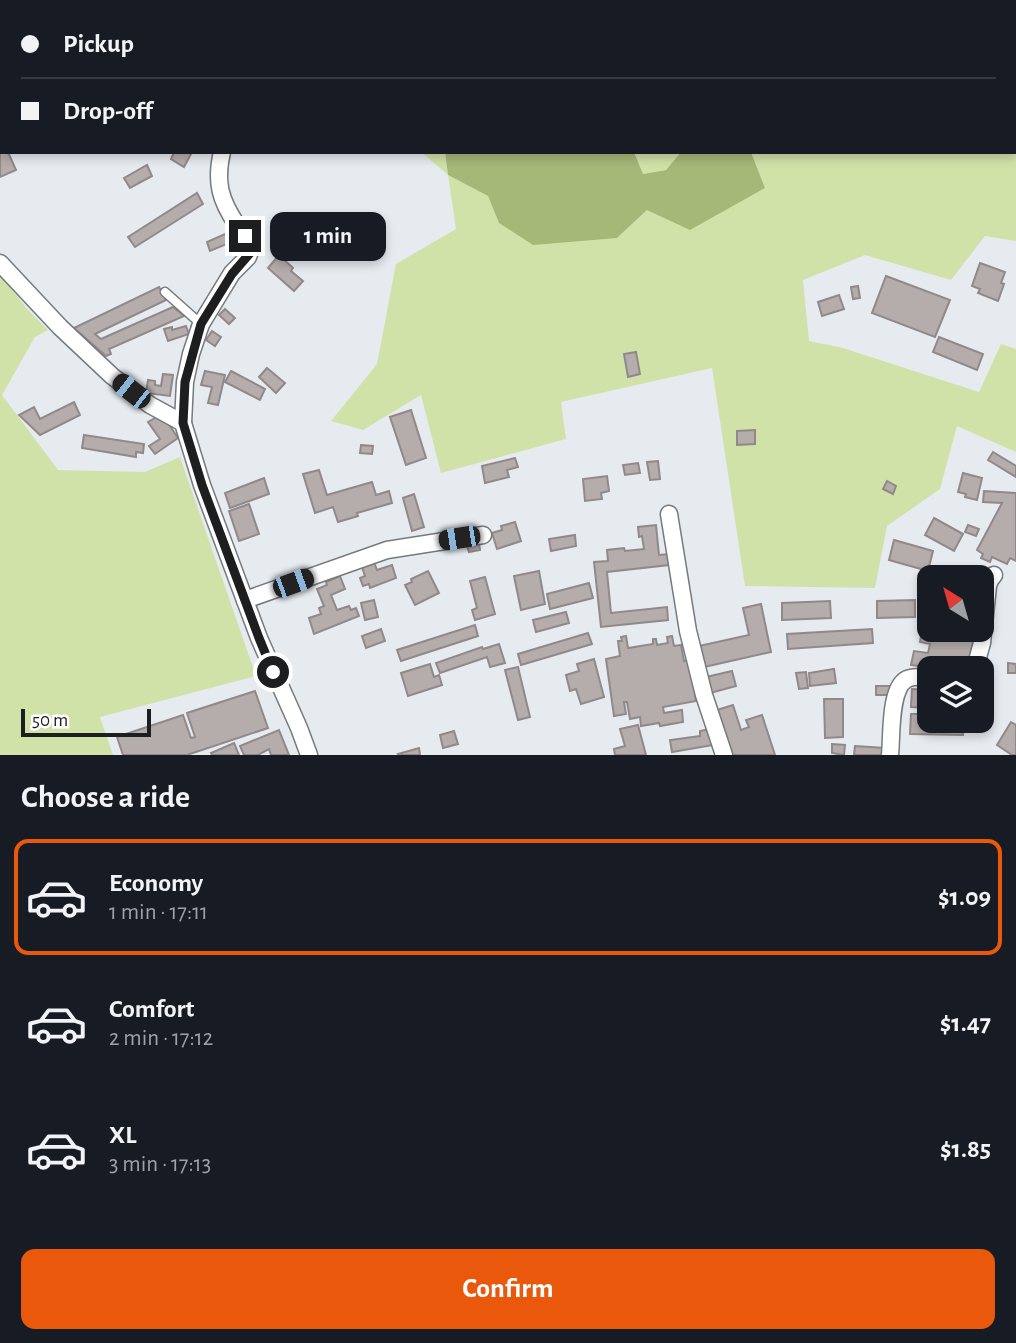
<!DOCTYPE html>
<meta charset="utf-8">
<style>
:root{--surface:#171b24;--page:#20242c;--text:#f1f3f6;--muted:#9ea1a6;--line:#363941;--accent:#ea580c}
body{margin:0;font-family:"Alegreya Sans",sans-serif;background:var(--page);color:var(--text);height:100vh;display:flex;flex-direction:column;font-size:26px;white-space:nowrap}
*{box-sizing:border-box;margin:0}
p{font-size:23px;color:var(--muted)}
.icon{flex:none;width:38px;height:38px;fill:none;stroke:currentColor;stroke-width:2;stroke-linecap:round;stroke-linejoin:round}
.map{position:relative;height:755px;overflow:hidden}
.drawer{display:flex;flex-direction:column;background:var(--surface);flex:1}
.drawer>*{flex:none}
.hud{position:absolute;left:0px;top:0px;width:1017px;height:154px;box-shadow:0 4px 10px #0003;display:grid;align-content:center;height:154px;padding:0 21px;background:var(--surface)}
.needle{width:46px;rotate:323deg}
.buttons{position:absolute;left:917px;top:565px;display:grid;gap:14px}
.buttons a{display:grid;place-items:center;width:77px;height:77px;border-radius:14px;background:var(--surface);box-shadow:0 4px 10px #0003;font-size:35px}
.scale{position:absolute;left:21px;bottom:18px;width:130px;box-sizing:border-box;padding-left:7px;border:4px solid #1c1e20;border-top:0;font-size:19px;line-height:24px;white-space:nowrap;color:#1c1e20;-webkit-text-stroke:5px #fff;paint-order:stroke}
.end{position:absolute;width:32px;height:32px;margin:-16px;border:9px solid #1c1e20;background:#fff;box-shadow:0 0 0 4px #fff}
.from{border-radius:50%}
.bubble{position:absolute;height:49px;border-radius:14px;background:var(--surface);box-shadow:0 4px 10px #0003;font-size:23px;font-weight:600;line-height:49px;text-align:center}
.car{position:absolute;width:21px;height:42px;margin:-21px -10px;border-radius:9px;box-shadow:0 0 5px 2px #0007;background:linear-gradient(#222 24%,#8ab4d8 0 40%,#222 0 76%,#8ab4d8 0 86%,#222 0)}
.hud b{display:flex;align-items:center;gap:24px;height:66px;font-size:26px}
.hud b+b{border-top:2px solid var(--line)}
.hud i{width:18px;height:18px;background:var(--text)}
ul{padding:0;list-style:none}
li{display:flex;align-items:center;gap:21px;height:116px;margin:0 14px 10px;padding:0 7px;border:4px solid transparent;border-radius:14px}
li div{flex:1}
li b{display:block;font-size:26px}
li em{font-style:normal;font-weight:600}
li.selected{border-color:var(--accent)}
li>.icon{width:63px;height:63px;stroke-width:1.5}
h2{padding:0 21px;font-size:32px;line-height:84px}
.primary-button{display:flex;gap:14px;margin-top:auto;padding:14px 21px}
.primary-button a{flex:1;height:80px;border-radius:14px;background:var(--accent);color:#fff;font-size:28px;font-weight:600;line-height:80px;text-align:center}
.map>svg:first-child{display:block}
.green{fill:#d1e2a8}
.forest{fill:#a6b878}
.building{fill:#b4adac;stroke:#918989;stroke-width:2}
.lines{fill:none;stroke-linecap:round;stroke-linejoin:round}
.service-casing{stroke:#757a7f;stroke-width:11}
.minor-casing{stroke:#757a7f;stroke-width:19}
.service{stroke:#fff;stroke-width:8}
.minor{stroke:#fff;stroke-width:16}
.route{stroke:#1c1e20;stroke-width:9}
</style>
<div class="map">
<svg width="1016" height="755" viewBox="0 0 1016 755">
<rect width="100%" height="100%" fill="#e6ebf0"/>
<!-- green -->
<g class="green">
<path d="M841,0H1016V241L985,236L951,280L865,255L803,280L809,341L843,348L979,392L1001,344L1016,349V452L957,426L940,489L887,526L875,588L745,586L712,368L561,402L566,439L441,473L421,395L363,430L331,421L377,364L396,264L456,229L448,175L421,152H445L448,175L488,196L499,223L617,238L647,210L765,188L751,152H1015V2H842Z"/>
<path d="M634,152H681L666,170L643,174Z"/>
<path d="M0,275L28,310L48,330L35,337L2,395L58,470L145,472L180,457L256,676L100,717L113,755H0Z"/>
</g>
<!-- forest -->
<path class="forest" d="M445,152H634L643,174L666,170L681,152H751L765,188L690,230L647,210L617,238L533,245L499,223L488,196L448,175Z"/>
<!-- building -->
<g class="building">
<path d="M0,152H8L16,170L0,177Z"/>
<path d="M174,152H192L184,167L171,159Z"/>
<path d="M147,165L152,176L130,188L124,178Z"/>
<path d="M197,193L203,204L135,247L128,237Z"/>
<path d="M225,234L229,243L210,251L207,242Z"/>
<path d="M279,255L293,268L291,271L303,281L294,291L268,268Z"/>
<path d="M980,263L1005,272L1001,283L1004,284L998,301L978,293L980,289L972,286Z"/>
<path d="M886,276L950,300L935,337L872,313Z"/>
<path d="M858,286L860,298L853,299L851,287Z"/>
<path d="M159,287L166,300L95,334L101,339L173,307L184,316L109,349L111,354L106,356L74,328Z"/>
<path d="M839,295L844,309L822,316L818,302Z"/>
<path d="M225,309L235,318L229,324L219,315Z"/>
<path d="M186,326L189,334L168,341L164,329L172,327V330Z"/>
<path d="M212,331L221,337L215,346L206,340Z"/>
<path d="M939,337L983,354L977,370L933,352Z"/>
<path d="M636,352L640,374L628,377L624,354Z"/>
<path d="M267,368L285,383L276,393L259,377Z"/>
<path d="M205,371L225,375L218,405L208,403L212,387L201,385Z"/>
<path d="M231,371L265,389L260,400L225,382Z"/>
<path d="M163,374L173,375L170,396L146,393L148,380L155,381V385L161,386Z"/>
<path d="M74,402L80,415L40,435L19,415L34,407L40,419Z"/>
<path d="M411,410L426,458L406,465L390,417Z"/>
<path d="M162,414L178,438L155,454L149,446L160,439L148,422Z"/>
<path d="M755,430V444L737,445V431Z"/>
<path d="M84,435L144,444L143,453L136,452V457L82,448Z"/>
<path d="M361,445L373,446L372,454L360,453Z"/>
<path d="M993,452L1016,466V477L988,460Z"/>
<path d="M515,458L518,467L507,470L509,477L485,483L482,466Z"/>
<path d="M658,461L660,479L650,480L647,462Z"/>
<path d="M638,463L640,473L625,475L623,465Z"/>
<path d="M319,470L327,495L372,482L376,495L389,491L392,503L357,513L358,516L338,522L333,507L315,513L303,474Z"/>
<path d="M963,473L982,478L977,500L965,497L966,494L958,492Z"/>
<path d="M607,476L609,491L601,493L602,499L585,501L583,479Z"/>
<path d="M264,478L269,494L230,508L225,493Z"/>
<path d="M887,481L896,486L893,494L883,489Z"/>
<path d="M984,491L1016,493V561L1010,558L1007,564L992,557L990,562L981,558L983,554L977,550L1002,503L983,502Z"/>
<path d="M414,494L424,527L412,531L403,498Z"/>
<path d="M249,504L259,534L239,541L229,511Z"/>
<path d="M934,518L963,534L954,551L925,535Z"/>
<path d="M515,522L521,541L497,549L492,533L502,530L501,526Z"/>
<path d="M656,525L659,555L668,554L669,565L607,572L611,613L667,607L668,620L601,627L594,562L608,561L607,550L624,548L625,551L644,549L642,536L639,537L638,527Z"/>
<path d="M968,525L979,529L976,536L965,532Z"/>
<path d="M575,535L576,546L551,551L549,539Z"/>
<path d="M894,540L933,551L928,571L889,560Z"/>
<path d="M479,543L480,550L469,552L467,546Z"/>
<path d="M372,557L377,570L392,565L396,578L370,588L369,584L363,586L360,578L365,576L360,561Z"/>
<path d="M946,569L986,575L982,603V578H945Z"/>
<path d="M428,571L439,593L415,605L405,585L412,582L411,579Z"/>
<path d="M539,571L545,604L521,610L514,576Z"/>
<path d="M340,576L345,589L331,595L337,610L349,606L351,610L356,608L359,616L314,634L309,618L321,614L319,608L324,606L317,589L327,585L326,582Z"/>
<path d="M485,577L495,614L475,620L472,610L477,608L470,581Z"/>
<path d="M589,583L593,598L550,609L547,594Z"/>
<path d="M374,600L378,617L365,620L361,603Z"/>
<path d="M915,600V617L877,618V601Z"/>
<path d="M830,601L831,618L782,620V603Z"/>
<path d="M761,604L771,652L704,667L699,646L749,635L743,608Z"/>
<path d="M566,612L569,623L536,632L533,620Z"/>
<path d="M925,613L929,614V630H975L968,668L945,665V668H931L911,665L914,651L928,653L930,644L920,642Z"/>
<path d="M475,625L478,636L401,661L397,650Z"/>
<path d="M381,629L385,641L366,648L362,636Z"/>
<path d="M872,629L873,643L788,649L787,634Z"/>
<path d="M588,633L592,644L521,665L518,654Z"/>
<path d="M626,636L628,648L653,644V639H656L657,645L668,643L667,637L672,636L674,646L681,645L684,661L690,660L696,701L663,707L664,713L682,710L683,722L660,726L659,723L641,726L640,717L630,719L627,702H624L626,714L614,716L606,659L620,656L618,641H622L621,637Z"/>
<path d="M499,644L505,663L490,667L487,657L440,673L436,663L482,647L483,649Z"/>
<path d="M594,659L604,697L581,704L576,689L570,691L566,675L579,671L577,664Z"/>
<path d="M1008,663L1016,664V673H1008Z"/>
<path d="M430,664L434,677L439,675L442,685L408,696L401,673Z"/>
<path d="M518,667L530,717L518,720L505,670Z"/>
<path d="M834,669L836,683L810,686L809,673Z"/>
<path d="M732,671L736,686L710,693L706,677Z"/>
<path d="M806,672L808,688L799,689L796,673Z"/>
<rect x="876" y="686" width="14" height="9"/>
<path d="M912,689L929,690V708L911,707Z"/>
<path d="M255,691L268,728L187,755H123L117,737L183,715L191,738L195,737L187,713Z"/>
<path d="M824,699H843V737L825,738Z"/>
<path d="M733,705L741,730L749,727L746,720L762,715L775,755H731L717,710Z"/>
<path d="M911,714H929V721H963V735L910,734Z"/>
<path d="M1011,722L1016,725V755H1012L997,745Z"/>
<path d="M638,725L646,755H615L614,749L625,746L620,729Z"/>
<path d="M710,729L713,745L672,752L670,740L700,736V731Z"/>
<path d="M279,730L289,755H271L269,749L258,755H244L240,746Z"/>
<path d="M454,731L458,744L443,748L440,735Z"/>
<path d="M234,743L239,755H212L211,753Z"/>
<path d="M832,744L845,745L844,755L832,753Z"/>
<path d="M855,746L885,748L884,755H854Z"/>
<path d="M419,748L420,755H399L398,754Z"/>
</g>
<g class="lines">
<!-- service casing -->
<g class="service-casing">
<path id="service" d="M165,292L201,324"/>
</g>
<!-- minor casing -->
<g class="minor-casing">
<g id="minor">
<path d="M319,2L320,0"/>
<path d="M222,152C215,182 220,200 237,225C243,233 248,240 251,249L248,257L232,273L201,324L191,354L185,382L183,423L202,485L259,638L299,728L309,755"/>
<path d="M0,263L60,327L112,376L150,405L183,423"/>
<path d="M669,514L688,631L704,695L724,755"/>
<path d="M245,600L387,550L483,535"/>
<path d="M975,668L982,643L988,586L990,580L994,575"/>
<path d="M890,755C892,737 889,688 907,679C913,676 922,677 929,677"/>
</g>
</g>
<!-- service -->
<use href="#service" class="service"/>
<!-- minor -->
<use href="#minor" class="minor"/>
</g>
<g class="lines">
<!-- route -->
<path class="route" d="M245,236L251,249V252L232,274L201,324L185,382L183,423L202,485L259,638L273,672"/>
</g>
</svg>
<div class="buttons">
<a><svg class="needle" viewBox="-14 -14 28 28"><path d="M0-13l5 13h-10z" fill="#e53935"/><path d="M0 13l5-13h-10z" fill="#9ea1a6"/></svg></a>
<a><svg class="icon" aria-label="layers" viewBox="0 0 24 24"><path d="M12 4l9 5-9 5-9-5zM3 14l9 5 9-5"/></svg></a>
</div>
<div class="scale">50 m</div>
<i class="end from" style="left:273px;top:672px"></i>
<i class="end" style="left:245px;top:236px"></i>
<div class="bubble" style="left:270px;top:212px;width:116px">1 min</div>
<i class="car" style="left:131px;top:391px;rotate:308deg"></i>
<i class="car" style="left:459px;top:538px;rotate:261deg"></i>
<i class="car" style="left:293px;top:583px;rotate:70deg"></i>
<div class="hud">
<b><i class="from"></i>Pickup</b>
<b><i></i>Drop-off</b>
</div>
</div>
<section class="drawer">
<h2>Choose a ride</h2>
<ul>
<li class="selected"><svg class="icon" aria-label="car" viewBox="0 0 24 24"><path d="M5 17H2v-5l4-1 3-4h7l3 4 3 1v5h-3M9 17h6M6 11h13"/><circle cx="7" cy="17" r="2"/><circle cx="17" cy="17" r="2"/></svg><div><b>Economy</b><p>1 min · 17:11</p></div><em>$1.09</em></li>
<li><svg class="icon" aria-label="car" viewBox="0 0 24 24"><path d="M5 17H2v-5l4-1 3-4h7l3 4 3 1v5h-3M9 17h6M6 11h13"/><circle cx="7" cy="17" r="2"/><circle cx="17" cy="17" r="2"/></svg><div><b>Comfort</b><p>2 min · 17:12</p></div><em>$1.47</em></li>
<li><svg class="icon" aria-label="car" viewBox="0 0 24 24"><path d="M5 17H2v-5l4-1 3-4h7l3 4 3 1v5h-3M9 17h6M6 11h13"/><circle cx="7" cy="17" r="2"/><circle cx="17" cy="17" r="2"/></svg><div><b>XL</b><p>3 min · 17:13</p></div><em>$1.85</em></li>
</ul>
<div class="primary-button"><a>Confirm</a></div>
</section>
